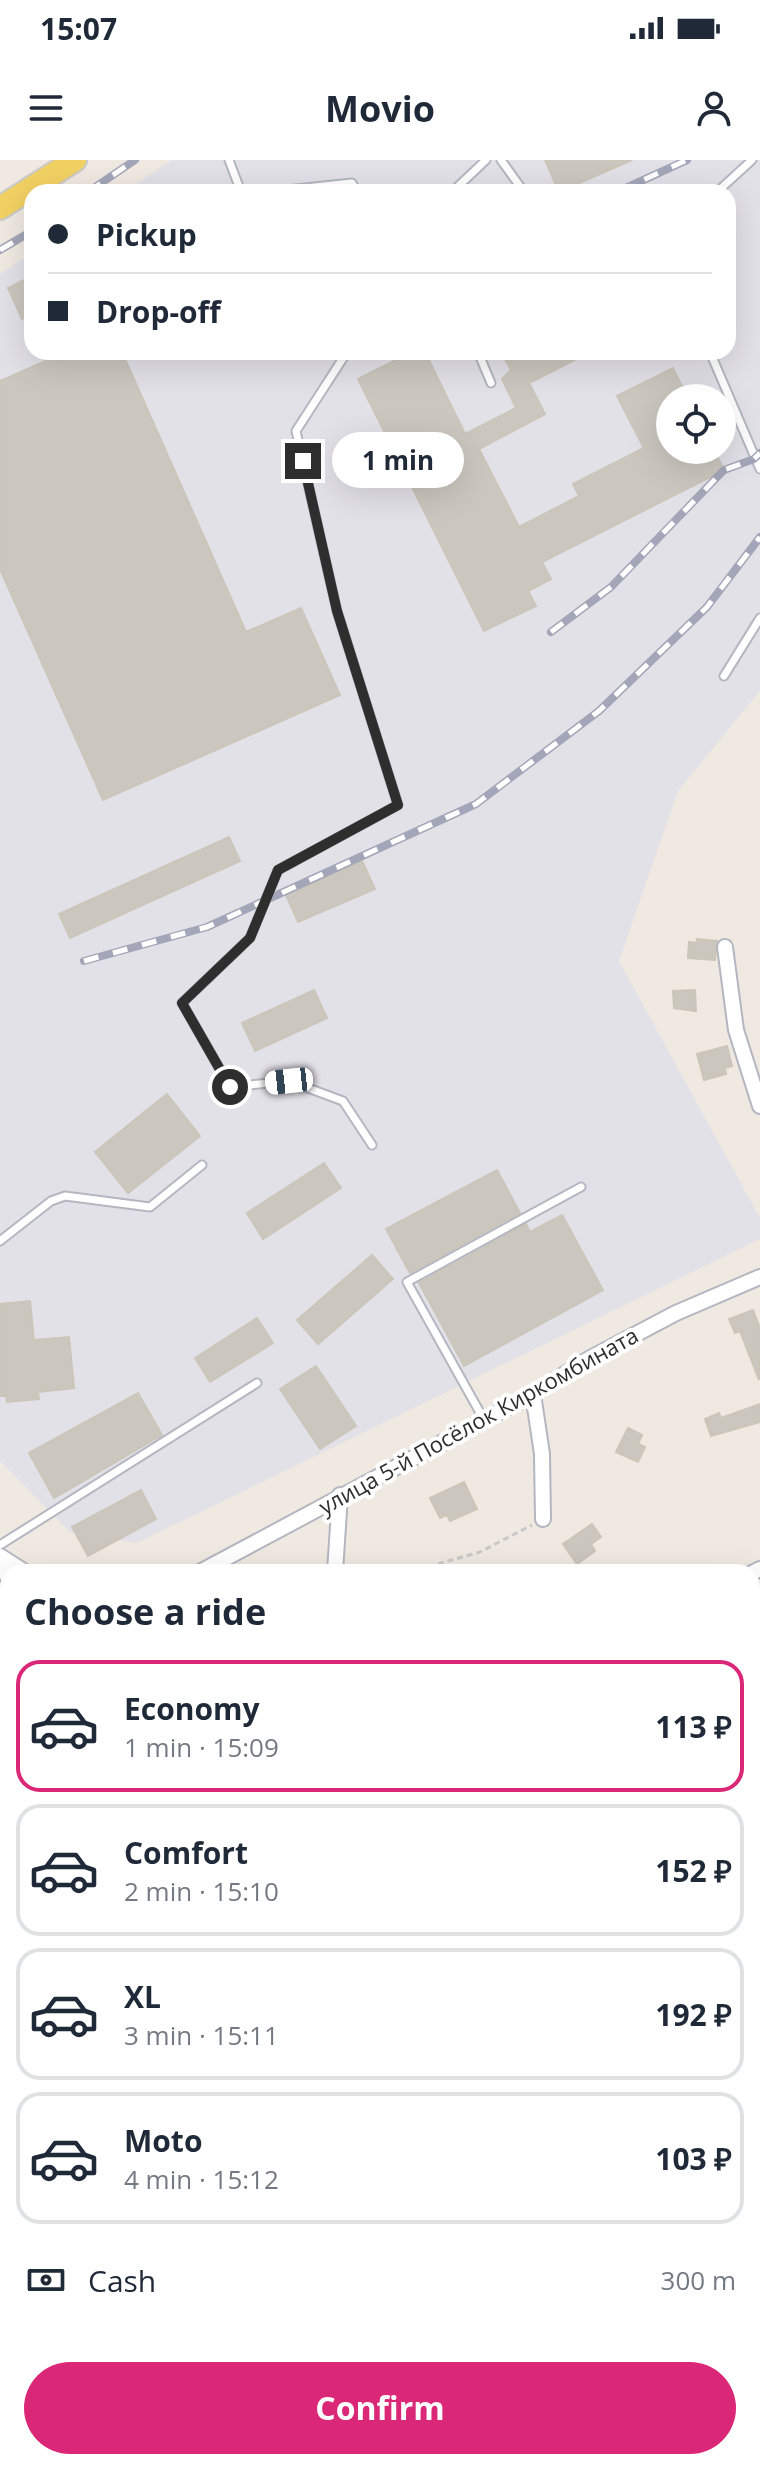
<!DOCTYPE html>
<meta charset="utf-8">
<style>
:root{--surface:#fff;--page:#f6f6f7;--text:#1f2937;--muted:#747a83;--line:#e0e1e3;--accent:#db2777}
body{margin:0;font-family:"Open Sans",sans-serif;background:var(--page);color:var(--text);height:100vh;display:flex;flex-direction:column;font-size:30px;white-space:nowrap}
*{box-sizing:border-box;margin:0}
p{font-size:26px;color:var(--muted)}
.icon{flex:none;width:44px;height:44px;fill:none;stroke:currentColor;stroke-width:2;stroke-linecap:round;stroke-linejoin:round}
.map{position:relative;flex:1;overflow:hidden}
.drawer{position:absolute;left:0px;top:1404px;width:760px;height:906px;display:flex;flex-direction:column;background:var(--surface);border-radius:24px 24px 0 0;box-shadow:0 8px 32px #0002}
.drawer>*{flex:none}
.hud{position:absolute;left:24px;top:24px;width:712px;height:176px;border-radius:24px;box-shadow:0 8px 32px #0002;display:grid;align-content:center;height:176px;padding:0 24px;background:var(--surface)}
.tools{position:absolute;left:656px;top:224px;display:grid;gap:16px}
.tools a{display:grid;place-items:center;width:80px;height:80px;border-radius:50%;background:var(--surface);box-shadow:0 8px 32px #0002;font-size:40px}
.end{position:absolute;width:36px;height:36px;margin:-18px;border:10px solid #2e2e2e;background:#fff;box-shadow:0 0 0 4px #fff}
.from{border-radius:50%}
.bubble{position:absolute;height:56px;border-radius:28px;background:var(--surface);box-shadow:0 8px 32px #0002;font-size:26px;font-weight:700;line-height:56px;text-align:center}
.car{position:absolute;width:24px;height:48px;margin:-24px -12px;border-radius:10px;box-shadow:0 0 6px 2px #0007;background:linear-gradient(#fff 24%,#345 0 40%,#fff 0 76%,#345 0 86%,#fff 0)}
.hud b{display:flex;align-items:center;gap:28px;height:76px;font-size:30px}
.hud b+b{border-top:2px solid var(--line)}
.hud i{width:20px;height:20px;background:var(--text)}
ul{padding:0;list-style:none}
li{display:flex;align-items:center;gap:24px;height:132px;margin:0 16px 12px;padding:0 8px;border:4px solid var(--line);border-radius:24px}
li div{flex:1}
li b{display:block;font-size:30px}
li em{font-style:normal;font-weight:700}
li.selected{border-color:var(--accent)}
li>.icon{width:72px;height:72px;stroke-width:1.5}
h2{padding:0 24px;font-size:36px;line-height:96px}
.pay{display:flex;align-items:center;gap:20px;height:88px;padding:0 24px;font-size:30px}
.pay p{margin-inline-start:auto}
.button{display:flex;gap:16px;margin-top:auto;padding:16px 24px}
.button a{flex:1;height:92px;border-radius:48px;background:var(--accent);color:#fff;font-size:32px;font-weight:700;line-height:92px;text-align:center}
.status{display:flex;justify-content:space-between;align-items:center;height:56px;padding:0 40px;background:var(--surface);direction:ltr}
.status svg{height:22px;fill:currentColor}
header{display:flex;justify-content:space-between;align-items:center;height:104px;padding:0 24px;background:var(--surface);font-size:36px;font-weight:700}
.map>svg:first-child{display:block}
.industrial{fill:#e3e1e8;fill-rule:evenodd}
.water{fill:#75cff0}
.building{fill:#cbc7bf;stroke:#cbc5ba;stroke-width:2}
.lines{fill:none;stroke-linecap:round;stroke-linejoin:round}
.lane-casing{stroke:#b4b7c1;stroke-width:11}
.street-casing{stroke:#b4b7c1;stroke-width:18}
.primary-casing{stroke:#c9c9c9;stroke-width:26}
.path{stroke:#c9c9c9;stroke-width:3;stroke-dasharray:6 4;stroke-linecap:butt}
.lane{stroke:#fff;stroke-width:7}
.street{stroke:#fff;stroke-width:14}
.primary{stroke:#f2d163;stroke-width:22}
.rail-casing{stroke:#a3a6b8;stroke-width:8}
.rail{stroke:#fff;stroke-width:5;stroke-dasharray:15;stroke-linecap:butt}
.route{stroke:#2e2e2e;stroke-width:10}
.labels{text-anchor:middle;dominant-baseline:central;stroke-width:8;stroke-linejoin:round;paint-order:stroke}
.street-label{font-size:22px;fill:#2e2e2e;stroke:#fff}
</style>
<div class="status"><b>15:07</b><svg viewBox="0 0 49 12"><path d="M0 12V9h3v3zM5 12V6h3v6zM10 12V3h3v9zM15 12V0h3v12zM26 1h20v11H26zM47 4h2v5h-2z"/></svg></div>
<header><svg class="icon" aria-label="menu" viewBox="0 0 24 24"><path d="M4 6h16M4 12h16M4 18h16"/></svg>Movio<svg class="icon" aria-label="person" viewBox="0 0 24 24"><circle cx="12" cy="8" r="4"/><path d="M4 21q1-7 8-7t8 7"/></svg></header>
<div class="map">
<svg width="760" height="2309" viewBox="0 0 760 2309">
<rect width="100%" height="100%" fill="#efe9e1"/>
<!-- industrial -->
<path class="industrial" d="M172,0H760V531L678,631L619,801L760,1058V1079L137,1383L71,1373L0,1301V114L32,93V192H728V32H124ZM670,238H722V290H670Z"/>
<!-- water -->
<path class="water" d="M752,1621L760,1622V2309H0V1836L8,1827V2302H752Z"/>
<!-- building -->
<g class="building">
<path d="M545,0H632L559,32Z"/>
<path d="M32,116V154L22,159L8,128Z"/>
<path d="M66,192H122L246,472L301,448L340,535L103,640L0,409V221Z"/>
<path d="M412,192H425L465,274L516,248L502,219L511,210L501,192H590L529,223L545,254L479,289L519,367L579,336L573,324L644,288L617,236L673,208L688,238H670V290H714L724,310L542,402L551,419L528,431L536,446L484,471L358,219Z"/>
<path d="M229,677L240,701L70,778L59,754Z"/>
<path d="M362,701L375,729L298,762L286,735Z"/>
<path d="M697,779L717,781L715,800L688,798L689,782L696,783Z"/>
<path d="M314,830L327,858L255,891L242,863Z"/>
<path d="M695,830L696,851L674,848L673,831Z"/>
<path d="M727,886L732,906L725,908L726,914L704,920L697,894Z"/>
<path d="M167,934L200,976L128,1033L95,992Z"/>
<path d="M324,1003L341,1028L263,1079L247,1053Z"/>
<path d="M497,1010L520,1053L410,1113L386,1069Z"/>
<path d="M562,1055L603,1130L464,1206L419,1123L526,1064L530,1072Z"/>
<path d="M372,1095L393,1119L318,1184L297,1160Z"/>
<path d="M30,1141L34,1180L69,1177L74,1228L38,1232L39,1239L7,1242L6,1236H0V1144Z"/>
<path d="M753,1150L760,1168L759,1220L740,1171L735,1173L729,1159Z"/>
<path d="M257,1158L273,1183L210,1222L195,1198Z"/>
<path d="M316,1206L356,1266L320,1289L280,1229Z"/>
<path d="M138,1233L162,1275L54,1338L29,1293Z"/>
<path d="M760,1244V1262L711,1276L705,1259L719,1253L721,1258Z"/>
<path d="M628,1268L642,1275L638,1284L645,1287L638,1302L616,1292Z"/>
<path d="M464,1322L477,1349L450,1361L447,1355L440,1358L430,1338Z"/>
<path d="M141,1330L156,1359L88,1396L72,1367Z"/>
<path d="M592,1364L601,1377L591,1384L595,1391L577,1404L563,1384Z"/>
</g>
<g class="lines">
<!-- lane casing -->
<g class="lane-casing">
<g id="lane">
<path d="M229,0L241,32"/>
<path d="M501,0L524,32"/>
<path d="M267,32L352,23L357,32"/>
<path d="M452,32L486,0"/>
<path d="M717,32L752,0"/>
<path d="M347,192L296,271L337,451L398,645L278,710L250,778L182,843L230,927L289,921L343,941L372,985"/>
<path d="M478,192L491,223"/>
<path d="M710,192L760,309"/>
<path d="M724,516L760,458"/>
<path d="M0,1081L51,1041L65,1036L150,1047L202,1005"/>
<path d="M483,1258L407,1122L581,1027"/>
<path d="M0,1385L257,1223"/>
</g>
</g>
<!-- street casing -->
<g class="street-casing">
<g id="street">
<path d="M725,787L736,870L760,946"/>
<path d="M533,1234L542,1294L543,1359"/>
<path d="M0,1396L25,1412"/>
<path d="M0,1405L8,1418"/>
<path d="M200,1412L533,1234L587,1200L676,1153L760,1117"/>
<path d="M335,1412L340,1335"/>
<path d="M752,1413L760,1409"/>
<path d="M0,1759L8,1756"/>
</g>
</g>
<!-- primary casing -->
<g class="primary-casing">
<path id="primary" d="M0,48L75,0"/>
</g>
<!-- path -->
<path class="path" d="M409,1412L480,1392L532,1365"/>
<!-- lane -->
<use href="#lane" class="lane"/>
<!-- street -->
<use href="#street" class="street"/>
<!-- primary -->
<use href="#primary" class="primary"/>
<!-- rail casing -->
<g class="rail-casing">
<g id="rail">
<path d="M88,32L135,0"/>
<path d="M617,32L687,0"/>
<path d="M0,90L32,71"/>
<path d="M551,472L611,427L724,310L754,299L760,293"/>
<path d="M84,801L207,767L476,644L599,551L707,447L760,377"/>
</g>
</g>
<!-- rail -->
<use href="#rail" class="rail"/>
</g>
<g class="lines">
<!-- route -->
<path class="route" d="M230,927L182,843L250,778L278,710L398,645L337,451L303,301"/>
</g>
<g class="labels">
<!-- street labels -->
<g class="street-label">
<text transform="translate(478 1260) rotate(-29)">улица 5-й Посёлок Киркомбината</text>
</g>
</g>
</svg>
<div class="tools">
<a><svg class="icon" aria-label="locate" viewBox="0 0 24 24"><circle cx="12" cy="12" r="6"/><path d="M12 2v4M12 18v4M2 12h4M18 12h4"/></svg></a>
</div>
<i class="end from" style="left:230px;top:927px"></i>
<i class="end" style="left:303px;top:301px"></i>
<div class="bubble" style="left:332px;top:272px;width:132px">1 min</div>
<i class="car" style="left:289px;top:921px;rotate:264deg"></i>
<div class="hud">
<b><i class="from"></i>Pickup</b>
<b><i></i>Drop-off</b>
</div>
<section class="drawer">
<h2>Choose a ride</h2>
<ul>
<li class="selected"><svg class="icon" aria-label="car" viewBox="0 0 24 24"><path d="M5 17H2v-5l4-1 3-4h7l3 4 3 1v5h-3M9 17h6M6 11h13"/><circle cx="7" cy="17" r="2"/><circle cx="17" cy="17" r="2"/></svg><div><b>Economy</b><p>1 min · 15:09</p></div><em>113 ₽</em></li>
<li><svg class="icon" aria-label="car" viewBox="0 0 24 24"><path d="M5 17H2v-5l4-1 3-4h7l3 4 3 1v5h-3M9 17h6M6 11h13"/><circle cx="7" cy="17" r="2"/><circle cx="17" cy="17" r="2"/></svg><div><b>Comfort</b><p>2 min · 15:10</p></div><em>152 ₽</em></li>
<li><svg class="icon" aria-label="car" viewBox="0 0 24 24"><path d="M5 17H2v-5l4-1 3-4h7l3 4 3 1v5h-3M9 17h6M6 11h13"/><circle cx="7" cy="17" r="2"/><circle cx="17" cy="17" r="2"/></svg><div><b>XL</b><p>3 min · 15:11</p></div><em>192 ₽</em></li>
<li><svg class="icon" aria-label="car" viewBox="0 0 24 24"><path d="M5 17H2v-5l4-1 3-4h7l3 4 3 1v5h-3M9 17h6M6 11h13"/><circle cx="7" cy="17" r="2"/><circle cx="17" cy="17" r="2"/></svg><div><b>Moto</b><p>4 min · 15:12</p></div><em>103 ₽</em></li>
</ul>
<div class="pay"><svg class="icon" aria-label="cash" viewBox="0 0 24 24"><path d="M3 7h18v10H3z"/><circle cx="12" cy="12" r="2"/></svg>Cash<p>300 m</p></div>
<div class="button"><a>Confirm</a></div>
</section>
</div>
